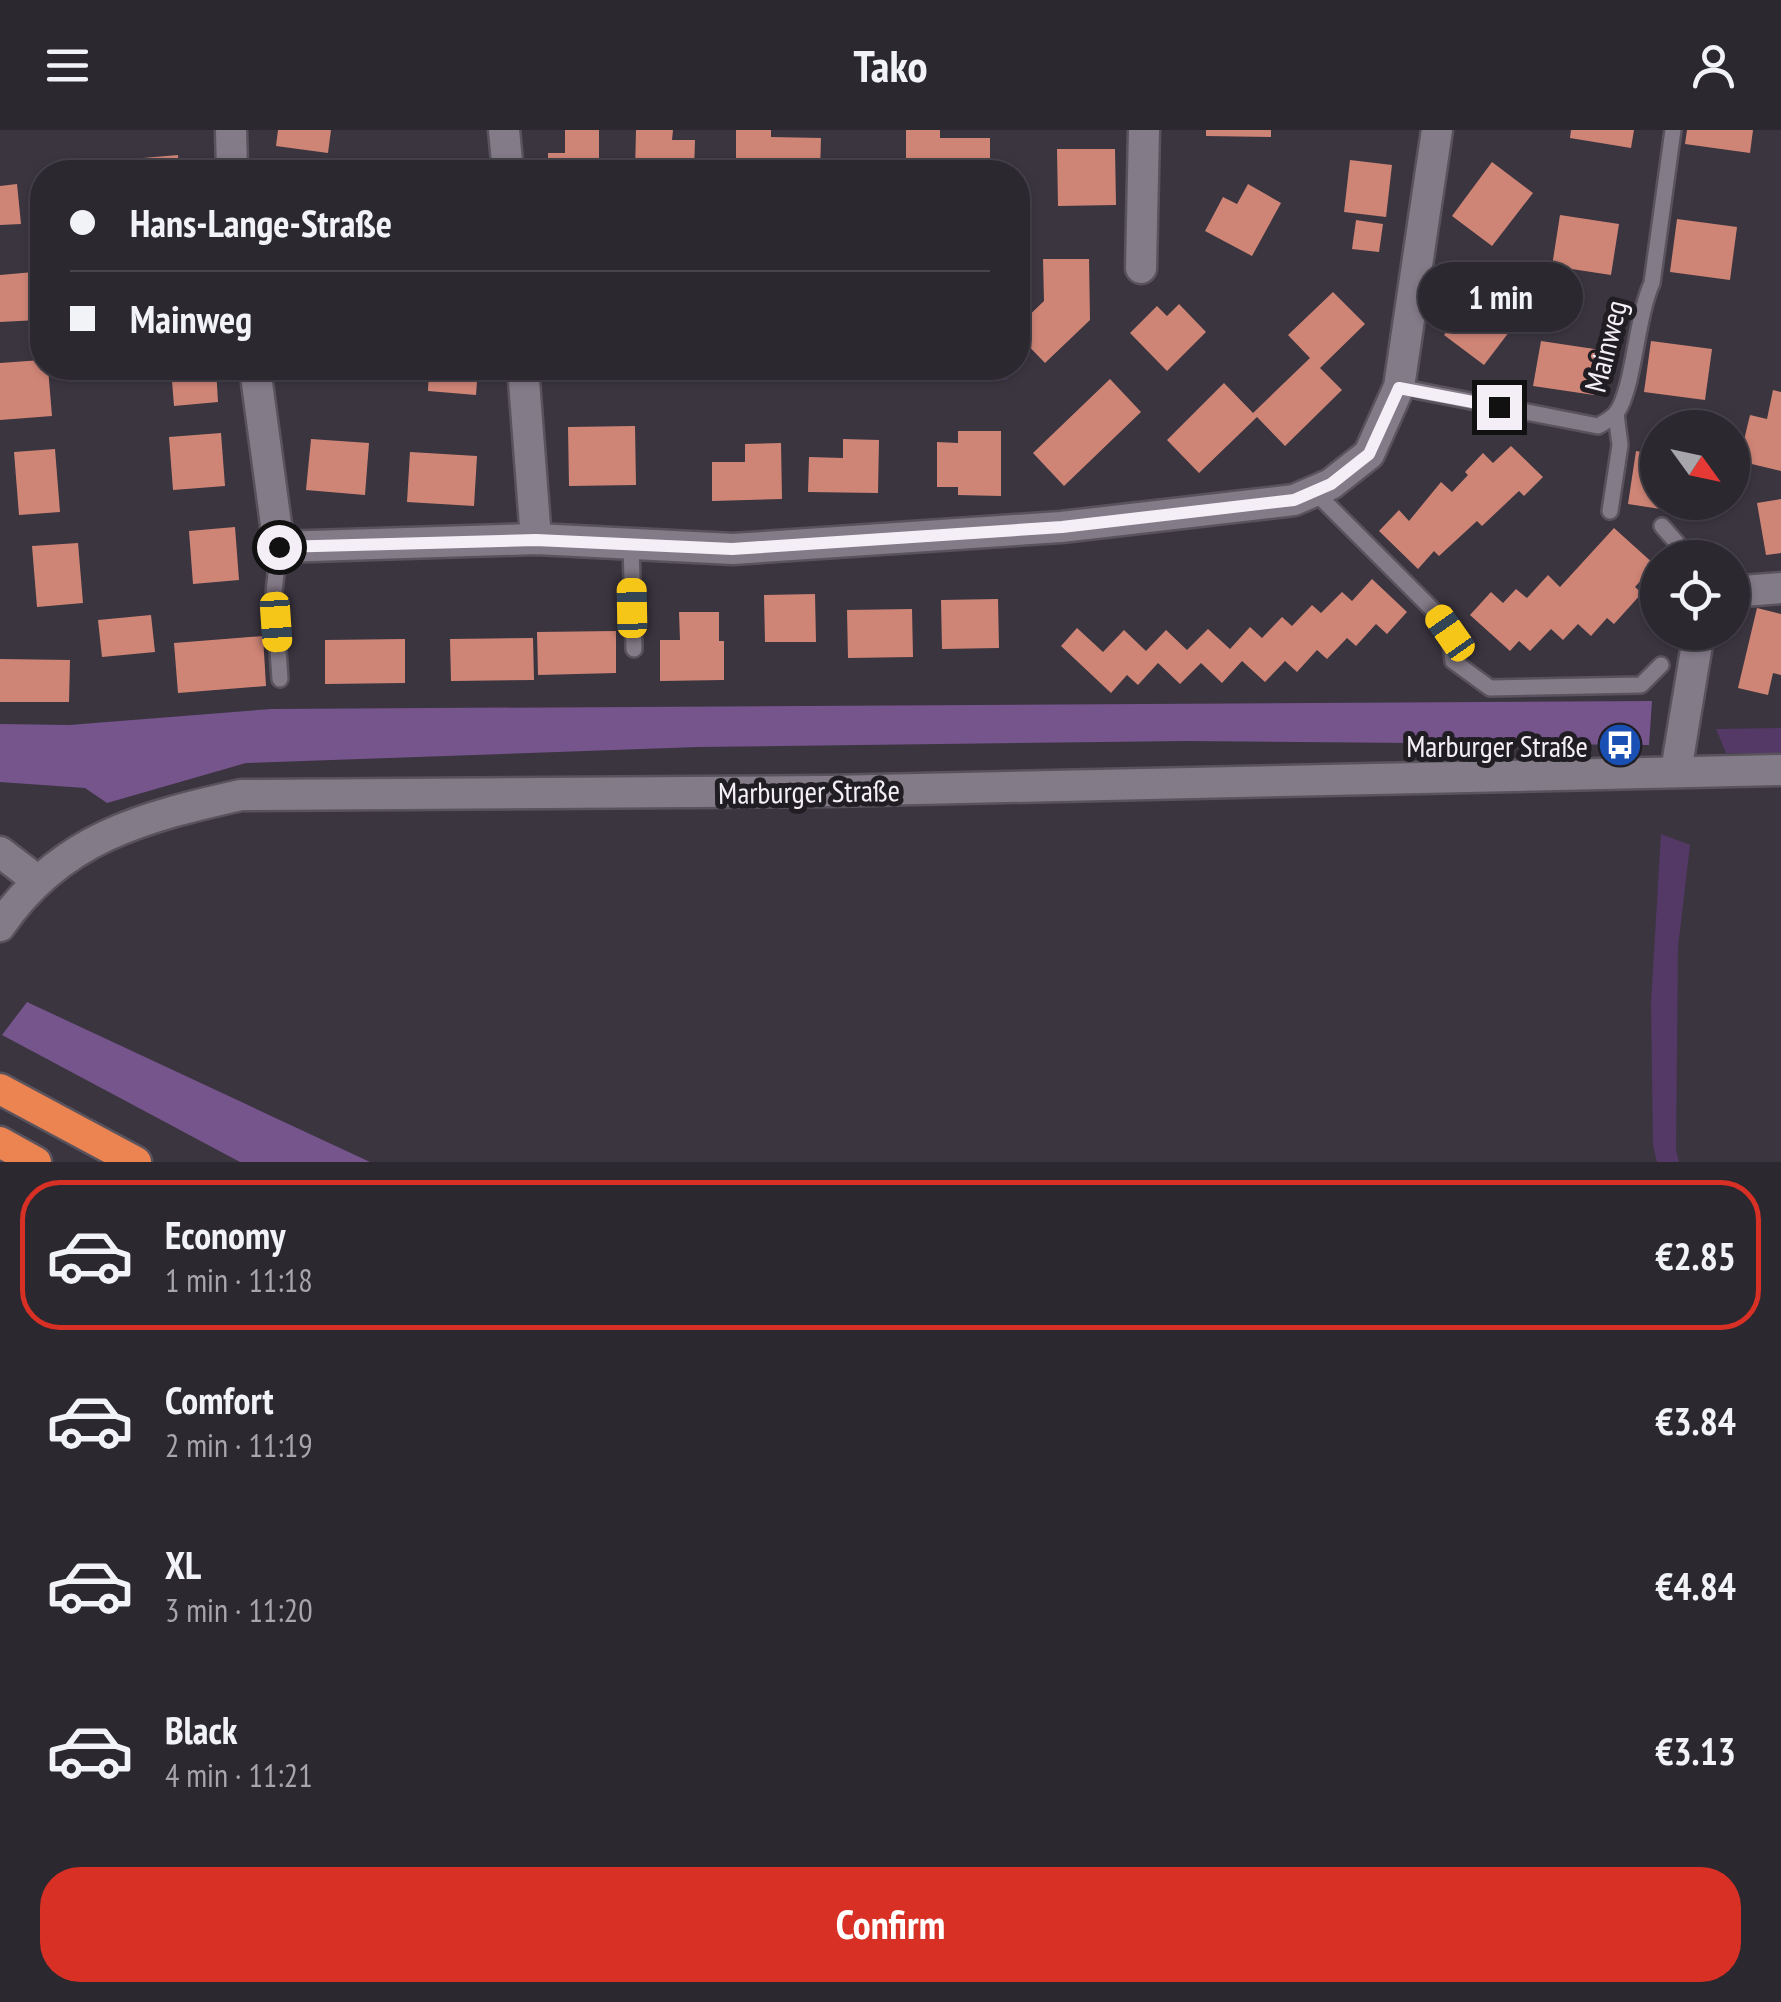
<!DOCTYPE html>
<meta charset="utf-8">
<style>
:root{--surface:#2c2830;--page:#343038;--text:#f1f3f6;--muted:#a6a6ab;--line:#48444c;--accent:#d93025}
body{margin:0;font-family:"PT Sans Narrow",sans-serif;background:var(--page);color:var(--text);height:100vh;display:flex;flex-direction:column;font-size:38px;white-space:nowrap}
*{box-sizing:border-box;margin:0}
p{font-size:32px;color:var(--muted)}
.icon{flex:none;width:55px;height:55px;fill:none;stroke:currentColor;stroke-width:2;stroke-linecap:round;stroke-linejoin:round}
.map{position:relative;height:1032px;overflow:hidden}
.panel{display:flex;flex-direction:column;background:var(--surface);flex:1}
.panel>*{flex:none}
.banner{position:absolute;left:30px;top:30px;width:1000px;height:220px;border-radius:40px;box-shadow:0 2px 8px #0004,0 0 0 2px var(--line);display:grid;align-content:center;height:220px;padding:0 40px;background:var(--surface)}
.needle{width:65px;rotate:123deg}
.tools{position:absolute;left:1640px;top:280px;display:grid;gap:20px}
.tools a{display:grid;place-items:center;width:110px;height:110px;border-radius:50%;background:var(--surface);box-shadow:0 2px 8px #0004,0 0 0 2px var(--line);font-size:50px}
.end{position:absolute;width:45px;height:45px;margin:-22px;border:12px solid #f4eff7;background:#111;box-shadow:0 0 0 5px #111}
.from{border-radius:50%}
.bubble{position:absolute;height:70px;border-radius:35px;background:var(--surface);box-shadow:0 2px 8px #0004,0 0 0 2px var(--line);font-size:32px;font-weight:700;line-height:70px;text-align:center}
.car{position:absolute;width:30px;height:60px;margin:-30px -15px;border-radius:12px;box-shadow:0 0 8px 2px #0007;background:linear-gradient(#f5c518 24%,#345 0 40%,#f5c518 0 76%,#345 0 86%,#f5c518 0)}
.banner b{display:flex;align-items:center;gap:35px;height:95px;font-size:38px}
.banner b+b{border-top:2px solid var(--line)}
.banner i{width:25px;height:25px;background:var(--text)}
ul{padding:18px 0 0;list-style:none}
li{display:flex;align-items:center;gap:30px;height:150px;margin:0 20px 15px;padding:0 20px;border:5px solid transparent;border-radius:40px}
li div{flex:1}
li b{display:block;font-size:38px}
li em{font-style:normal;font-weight:700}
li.active{border-color:var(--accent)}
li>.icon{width:90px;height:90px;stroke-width:1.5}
.action{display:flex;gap:20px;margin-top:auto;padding:20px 40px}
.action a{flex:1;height:115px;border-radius:40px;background:var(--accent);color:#fff;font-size:40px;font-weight:700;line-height:115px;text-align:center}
header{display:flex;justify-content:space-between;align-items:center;height:130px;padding:0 40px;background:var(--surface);font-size:45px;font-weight:700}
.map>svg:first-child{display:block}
.green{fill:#543966}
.forest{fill:#76548c}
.building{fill:#cf8576}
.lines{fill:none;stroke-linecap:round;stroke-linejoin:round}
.service-casing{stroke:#59535d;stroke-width:20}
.minor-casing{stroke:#59535d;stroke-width:35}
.tertiary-casing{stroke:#59535d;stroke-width:35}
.motorway-casing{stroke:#59535d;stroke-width:35}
.service{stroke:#837b88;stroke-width:15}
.minor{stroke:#837b88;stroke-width:30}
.tertiary{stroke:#837b88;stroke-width:30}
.motorway{stroke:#ec8451;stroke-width:30}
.route{stroke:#f4eff7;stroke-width:12}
.labels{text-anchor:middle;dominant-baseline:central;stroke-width:10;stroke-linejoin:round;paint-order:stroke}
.street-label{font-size:30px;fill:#f4eff7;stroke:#211e23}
.poi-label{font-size:30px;fill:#f4eff7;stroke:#211e23;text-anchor:end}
</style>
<header><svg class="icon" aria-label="menu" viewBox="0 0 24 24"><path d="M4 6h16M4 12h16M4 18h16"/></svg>Tako<svg class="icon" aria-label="person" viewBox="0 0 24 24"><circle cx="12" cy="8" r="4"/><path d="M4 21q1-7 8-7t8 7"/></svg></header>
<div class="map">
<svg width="1781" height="1032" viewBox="0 0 1781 1032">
<rect width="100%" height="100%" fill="#3b3540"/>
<!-- green -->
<g class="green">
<path d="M905,238H1006L1007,250L906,252Z"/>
<path d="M1781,598V623H1726L1716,599Z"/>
<path d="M1661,704L1690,715L1678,817L1676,1020L1679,1032H1657L1653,1015L1651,873Z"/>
</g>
<!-- forest -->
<g class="forest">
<path d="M1652,571L1649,615L1186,611L698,617L246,633L107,673L85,658L0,652V594L69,595L271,579Z"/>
<path d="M27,872L370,1032H240L2,905Z"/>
</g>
<!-- building -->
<g class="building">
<path d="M278,0H331L328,23L276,16Z"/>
<path d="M565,0H599V42H548V23H565Z"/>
<path d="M636,0H673L672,10H695L694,42H635Z"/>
<path d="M736,0H771V7L821,8L820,42H736Z"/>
<path d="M906,0H940V8H990V42H906Z"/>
<path d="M1206,0H1271V7L1206,6Z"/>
<path d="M1571,0H1634L1631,18L1570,8Z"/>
<path d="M1687,0H1753L1750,23L1685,14Z"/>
<path d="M1057,19H1115L1116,75L1058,76Z"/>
<path d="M178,25L179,42H132L131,29Z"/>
<path d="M1350,30L1392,35L1386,87L1344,82Z"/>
<path d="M1492,32L1533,63L1492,116L1452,86Z"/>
<path d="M410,35L464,39V42H409Z"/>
<path d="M17,54L21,94L0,95V56Z"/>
<path d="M1248,54L1281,73L1252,126L1205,101L1223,67L1237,74Z"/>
<path d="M1560,85L1619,94L1611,145L1552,136Z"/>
<path d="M1677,89L1737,97L1730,150L1670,142Z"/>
<path d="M1356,90L1383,94L1379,122L1352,119Z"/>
<path d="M1043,129H1089L1090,190L1045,233L1018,205V196L1044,171Z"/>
<path d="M34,142L38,190L0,192V145Z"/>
<path d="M1485,151L1525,181L1484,235L1444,205Z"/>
<path d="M1333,162L1365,194L1320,238L1342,260L1285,316L1257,287L1199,343L1167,310L1224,253L1253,283L1310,228L1288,205Z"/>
<path d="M1179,174L1206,202L1167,241L1130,203L1157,176L1167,186Z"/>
<path d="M1541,211L1601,220L1594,265L1533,256Z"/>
<path d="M1651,211L1712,219L1705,270L1644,262Z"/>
<path d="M42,230V238H48L52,286L0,290V233Z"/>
<path d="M171,238H216L218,272L174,276Z"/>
<path d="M429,238H478L476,265L428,261Z"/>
<path d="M1110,249L1141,282L1064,356L1033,323Z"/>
<path d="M1773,260L1781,262V341L1739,331L1750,285L1767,289Z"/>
<path d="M635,296L636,355L569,356L568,297Z"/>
<path d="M958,301H1001V366L958,365V357H937V312L958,313Z"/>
<path d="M221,303L225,356L173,360L169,307Z"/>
<path d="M311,309L369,313L365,365L306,360Z"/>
<path d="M843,309L879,310L878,363L808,362L809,327L843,328Z"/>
<path d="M781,313L782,369L712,371V332H745V314Z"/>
<path d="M1511,316L1543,347L1524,366L1519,361L1482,396L1477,391L1439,426L1434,421L1418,439L1379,401L1399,380L1409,391L1441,352L1452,362L1468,345L1465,342L1483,323L1493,333Z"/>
<path d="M55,319L60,382L19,385L14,322Z"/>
<path d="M1636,321L1658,325V372H1688L1686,383L1628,374Z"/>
<path d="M410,322L477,326L474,376L407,372Z"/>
<path d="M1781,369V423L1766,425L1757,373Z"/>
<path d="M235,397L239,450L193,454L189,401Z"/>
<path d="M1614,398L1655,435L1635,457L1642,463L1614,494L1607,488L1591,506L1578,494L1563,510L1551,499L1530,521L1519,511L1510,521L1470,485L1491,462L1503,473L1516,459L1527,468L1548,445L1560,457Z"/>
<path d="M78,413L83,473L37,477L32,416Z"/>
<path d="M1372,449L1407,482L1387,504L1376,494L1356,516L1347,508L1327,529L1317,520L1297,542L1285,531L1265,552L1242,531L1222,553L1201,533L1180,554L1158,533L1138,555L1127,545L1111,563L1061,516L1077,498L1103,522L1124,500L1146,521L1166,500L1187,520L1208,499L1230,519L1250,497L1262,508L1282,487L1292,496L1312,475L1321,483L1342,462L1352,471Z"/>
<path d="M815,464L816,512H765L764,465Z"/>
<path d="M998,469L999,518L942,519L941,470Z"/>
<path d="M1757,478L1781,484V545L1773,543L1768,565L1738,558Z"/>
<path d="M912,479L913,527L848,528L847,480Z"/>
<path d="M679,482H719V511H724V550L660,551V510H680Z"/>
<path d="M151,485L155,522L102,527L98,490Z"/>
<path d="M616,501V543L538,545L537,502Z"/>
<path d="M263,506L266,556L178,563L174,513Z"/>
<path d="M533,508L534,550L451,551L450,509Z"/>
<path d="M405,509V553L325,554V510Z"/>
<path d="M0,529L70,530L69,572H0Z"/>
</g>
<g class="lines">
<!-- service casing -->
<g class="service-casing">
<g id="service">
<path d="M1399,257L1598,296C1605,292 1613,288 1617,282C1634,257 1636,188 1652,153L1673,0"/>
<path d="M1314,361L1435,482L1450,503L1453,531L1490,558L1641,555L1661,535"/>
<path d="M1610,381L1620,315L1616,284"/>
<path d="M1662,396L1690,428"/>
<path d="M631,414L634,519"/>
<path d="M279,417L274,462L280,549"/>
</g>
</g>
<!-- minor casing -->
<g class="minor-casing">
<g id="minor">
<path d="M231,0L232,42"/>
<path d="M504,0L508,42"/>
<path d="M1141,138L1144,0"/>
<path d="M255,238L279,417L536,409L733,419L1061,397L1294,370L1331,354L1369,324L1399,257L1437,0"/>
<path d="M523,238L536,409"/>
<path d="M1732,466L1743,461L1781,458"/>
<path d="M1676,641L1699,502"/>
</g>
</g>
<!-- tertiary casing -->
<g class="tertiary-casing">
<g id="tertiary">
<path d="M0,722L38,751"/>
<path d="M0,796C60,708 143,687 241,665L829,661L1781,640"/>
</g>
</g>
<!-- motorway casing -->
<g class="motorway-casing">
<g id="motorway">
<path d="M0,959L136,1032"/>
<path d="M0,1012L36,1032"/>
</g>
</g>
<!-- service -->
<use href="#service" class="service"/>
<!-- minor -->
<use href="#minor" class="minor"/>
<!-- tertiary -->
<use href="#tertiary" class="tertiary"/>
<!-- motorway -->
<use href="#motorway" class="motorway"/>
</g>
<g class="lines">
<!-- route -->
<path class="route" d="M279,417L536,410L732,419L1062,397L1294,370L1331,354L1369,324L1399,258L1499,277"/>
</g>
<!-- icons -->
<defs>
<g id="bus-disc" transform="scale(2.25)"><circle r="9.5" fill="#1a4fb4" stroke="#211e23"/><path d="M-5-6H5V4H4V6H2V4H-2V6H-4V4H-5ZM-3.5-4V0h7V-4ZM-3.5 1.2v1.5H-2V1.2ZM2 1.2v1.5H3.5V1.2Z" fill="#fff"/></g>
</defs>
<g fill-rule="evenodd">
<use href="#bus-disc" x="1620" y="615"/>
</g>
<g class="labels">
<!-- street labels -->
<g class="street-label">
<text transform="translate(1605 216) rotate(-76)">Mainweg</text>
<text transform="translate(809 661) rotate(-1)">Marburger Straße</text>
</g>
<!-- poi labels -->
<g class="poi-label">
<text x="1588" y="615">Marburger Straße</text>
</g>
</g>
</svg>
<div class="tools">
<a><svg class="needle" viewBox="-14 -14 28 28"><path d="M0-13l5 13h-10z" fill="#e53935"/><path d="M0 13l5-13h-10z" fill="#a6a6ab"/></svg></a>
<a><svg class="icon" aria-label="locate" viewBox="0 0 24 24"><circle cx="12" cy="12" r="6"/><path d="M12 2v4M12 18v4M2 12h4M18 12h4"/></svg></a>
</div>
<i class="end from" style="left:279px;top:417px"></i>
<i class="end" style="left:1499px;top:277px"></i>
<div class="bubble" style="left:1418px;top:132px;width:165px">1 min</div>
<i class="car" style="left:632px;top:478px;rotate:359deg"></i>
<i class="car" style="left:276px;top:492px;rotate:176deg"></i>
<i class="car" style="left:1450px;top:503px;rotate:325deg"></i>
<div class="banner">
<b><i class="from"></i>Hans-Lange-Straße</b>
<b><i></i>Mainweg</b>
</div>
</div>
<section class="panel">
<ul>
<li class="active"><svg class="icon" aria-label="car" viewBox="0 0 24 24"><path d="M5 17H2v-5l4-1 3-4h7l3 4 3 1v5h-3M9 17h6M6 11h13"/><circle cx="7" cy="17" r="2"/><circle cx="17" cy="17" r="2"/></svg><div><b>Economy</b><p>1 min · 11:18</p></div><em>€2.85</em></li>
<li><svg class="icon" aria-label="car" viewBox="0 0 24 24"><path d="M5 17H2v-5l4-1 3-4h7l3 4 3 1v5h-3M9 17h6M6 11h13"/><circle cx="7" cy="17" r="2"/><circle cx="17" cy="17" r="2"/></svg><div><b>Comfort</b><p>2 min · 11:19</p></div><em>€3.84</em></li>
<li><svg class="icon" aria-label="car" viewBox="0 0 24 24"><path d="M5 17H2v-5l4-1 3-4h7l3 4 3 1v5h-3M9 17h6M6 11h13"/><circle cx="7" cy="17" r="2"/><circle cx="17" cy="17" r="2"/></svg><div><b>XL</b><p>3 min · 11:20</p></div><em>€4.84</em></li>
<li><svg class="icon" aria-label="car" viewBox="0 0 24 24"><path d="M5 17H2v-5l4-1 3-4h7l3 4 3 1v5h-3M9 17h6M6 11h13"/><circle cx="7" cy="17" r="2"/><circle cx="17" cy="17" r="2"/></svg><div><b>Black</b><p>4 min · 11:21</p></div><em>€3.13</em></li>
</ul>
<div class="action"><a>Confirm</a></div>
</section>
